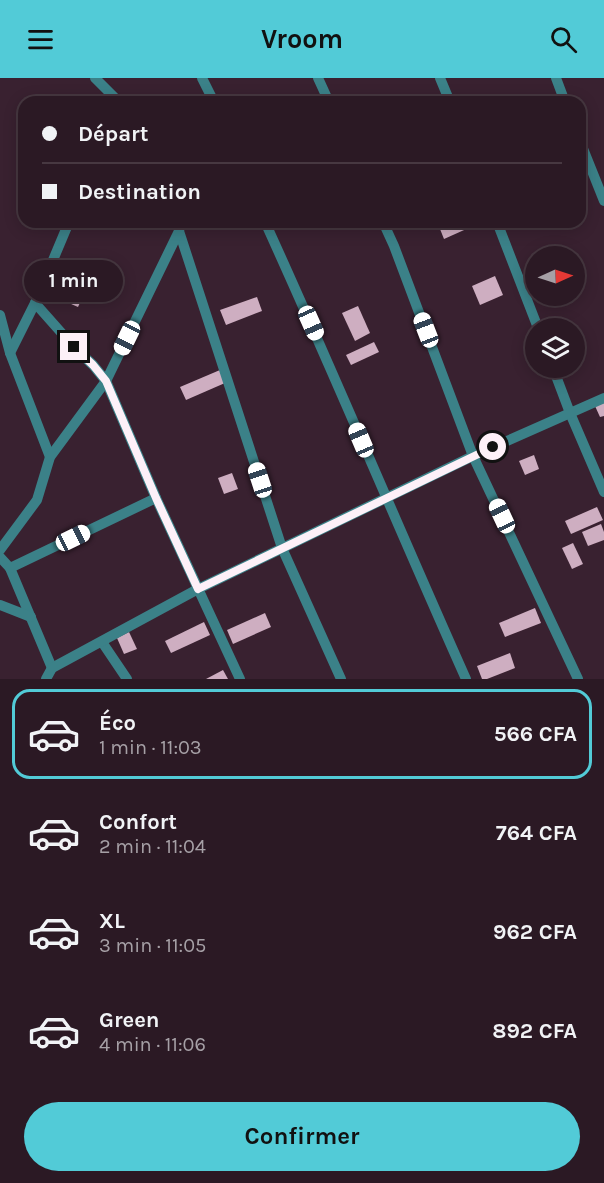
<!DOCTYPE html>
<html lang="fr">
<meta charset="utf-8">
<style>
:root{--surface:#2b1924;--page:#372631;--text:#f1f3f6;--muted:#a6a0a6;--line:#473841;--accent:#52cbd7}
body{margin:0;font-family:Karla,sans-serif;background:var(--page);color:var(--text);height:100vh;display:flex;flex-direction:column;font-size:22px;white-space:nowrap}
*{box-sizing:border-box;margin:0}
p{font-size:20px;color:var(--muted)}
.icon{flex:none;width:33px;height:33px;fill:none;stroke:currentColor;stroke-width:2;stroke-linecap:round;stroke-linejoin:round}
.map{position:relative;height:601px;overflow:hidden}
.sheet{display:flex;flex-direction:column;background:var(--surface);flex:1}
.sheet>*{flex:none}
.top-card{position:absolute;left:18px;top:18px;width:568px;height:132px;border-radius:18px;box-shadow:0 3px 15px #0003,0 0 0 2px var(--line);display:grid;align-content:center;height:132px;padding:0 24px;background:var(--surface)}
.needle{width:39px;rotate:87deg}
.tools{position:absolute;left:525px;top:168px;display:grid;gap:12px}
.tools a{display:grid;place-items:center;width:60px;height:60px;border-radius:50%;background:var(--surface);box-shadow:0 3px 15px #0003,0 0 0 2px var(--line);font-size:30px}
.end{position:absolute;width:27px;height:27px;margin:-14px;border:8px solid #fdf0f8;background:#111;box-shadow:0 0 0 3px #111}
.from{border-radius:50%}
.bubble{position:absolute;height:42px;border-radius:21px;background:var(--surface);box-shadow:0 3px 15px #0003,0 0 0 2px var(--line);font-size:20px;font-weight:700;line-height:42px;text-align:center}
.car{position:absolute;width:18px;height:36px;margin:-18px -9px;border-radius:8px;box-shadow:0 0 4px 2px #0007;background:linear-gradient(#fff 24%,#345 0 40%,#fff 0 76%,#345 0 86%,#fff 0)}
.top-card b{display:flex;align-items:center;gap:21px;height:57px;font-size:22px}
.top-card b+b{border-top:2px solid var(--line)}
.top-card i{width:15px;height:15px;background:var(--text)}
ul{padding:10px 0 0;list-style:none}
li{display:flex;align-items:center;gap:18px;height:90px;margin:0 12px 9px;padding:0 12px;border:3px solid transparent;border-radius:18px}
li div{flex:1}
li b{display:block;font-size:22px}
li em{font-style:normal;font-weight:700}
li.selected{border-color:var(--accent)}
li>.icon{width:54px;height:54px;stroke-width:1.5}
.button{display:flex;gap:12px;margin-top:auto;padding:12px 24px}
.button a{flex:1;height:69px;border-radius:36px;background:var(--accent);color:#111;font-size:24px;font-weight:700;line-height:69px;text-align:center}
header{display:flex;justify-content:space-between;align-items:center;height:78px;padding:0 24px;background:var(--accent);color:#111;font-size:27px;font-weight:700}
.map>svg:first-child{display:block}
.building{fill:#ceaec1}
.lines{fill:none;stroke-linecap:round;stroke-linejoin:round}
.minor{stroke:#3b8188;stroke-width:10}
.route{stroke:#fdf0f8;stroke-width:8}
</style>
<header><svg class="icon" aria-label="menu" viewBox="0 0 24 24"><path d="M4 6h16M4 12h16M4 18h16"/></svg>Vroom<svg class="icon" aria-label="search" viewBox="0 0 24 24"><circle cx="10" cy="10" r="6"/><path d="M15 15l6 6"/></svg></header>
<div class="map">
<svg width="604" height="601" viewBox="0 0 604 601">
<rect width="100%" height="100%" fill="#392130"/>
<!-- building -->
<g class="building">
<path d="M442,144H482L444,161L438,146Z"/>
<path d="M495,198L503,217L480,227L472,208Z"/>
<path d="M60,208L83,218L78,229L55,219Z"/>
<path d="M257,219L262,233L226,247L220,232Z"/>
<path d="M358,228L370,255L355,263L342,235Z"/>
<path d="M374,264L379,274L351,287L346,277Z"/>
<path d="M220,292L225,305L186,322L180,309Z"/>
<path d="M604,325V338L600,339L595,328Z"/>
<path d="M534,377L539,391L525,397L519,383Z"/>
<path d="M232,395L238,411L224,416L218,400Z"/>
<path d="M597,429L603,442L571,456L565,443Z"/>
<path d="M601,446L604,454V462L588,468L582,454Z"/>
<path d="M573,465L583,486L572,491L562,470Z"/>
<path d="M535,530L541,545L505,559L499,545Z"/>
<path d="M265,535L271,549L233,566L227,552Z"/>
<path d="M204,544L210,557L171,575L165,563Z"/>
<path d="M129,554L137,571L124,576L117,560Z"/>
<path d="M510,575L515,590L487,601H482L477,588Z"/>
<path d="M223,592L228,601H206Z"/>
</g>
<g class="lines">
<!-- minor -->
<g class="minor">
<path d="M95,0L119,24"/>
<path d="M202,0L214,24"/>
<path d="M318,0L329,24"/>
<path d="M440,0L450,24"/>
<path d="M556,0L565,24"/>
<path d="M580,63L604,123"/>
<path d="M265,144C334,295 398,449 466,601"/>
<path d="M383,144L394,168L473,378L578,601"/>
<path d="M497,144L538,250"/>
<path d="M179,153L282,470L341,601"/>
<path d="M35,225L74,269L93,287L106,303L156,420L240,601"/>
<path d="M0,237L10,275L50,379"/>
<path d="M10,275L35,225L69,144"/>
<path d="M553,290L570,335L604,414"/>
<path d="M0,472L37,422L50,379L106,303L179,153L181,144"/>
<path d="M0,479L10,490L52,590"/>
<path d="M10,490L156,420"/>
<path d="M0,527L31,539"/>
<path d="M102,564L127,601"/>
<path d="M46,601L52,590L198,511L473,378L604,320"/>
</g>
</g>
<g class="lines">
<!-- route -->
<path class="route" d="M74,269L93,287L106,303L156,420L198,511L493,369"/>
</g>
</svg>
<div class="tools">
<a><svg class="needle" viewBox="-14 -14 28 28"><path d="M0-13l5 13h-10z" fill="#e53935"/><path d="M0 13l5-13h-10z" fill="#a6a0a6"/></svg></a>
<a><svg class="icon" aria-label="layers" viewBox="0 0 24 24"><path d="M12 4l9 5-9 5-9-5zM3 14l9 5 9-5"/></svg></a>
</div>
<i class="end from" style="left:493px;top:369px"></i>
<i class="end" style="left:74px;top:269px"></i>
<div class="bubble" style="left:24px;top:182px;width:99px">1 min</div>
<i class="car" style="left:311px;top:245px;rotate:156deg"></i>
<i class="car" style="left:426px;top:252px;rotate:339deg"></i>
<i class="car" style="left:127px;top:260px;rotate:206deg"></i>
<i class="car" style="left:361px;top:362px;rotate:337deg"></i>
<i class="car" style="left:260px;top:402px;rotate:342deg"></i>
<i class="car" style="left:502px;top:438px;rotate:335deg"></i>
<i class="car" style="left:73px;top:460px;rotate:64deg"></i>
<div class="top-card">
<b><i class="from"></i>Départ</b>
<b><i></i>Destination</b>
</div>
</div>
<section class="sheet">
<ul>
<li class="selected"><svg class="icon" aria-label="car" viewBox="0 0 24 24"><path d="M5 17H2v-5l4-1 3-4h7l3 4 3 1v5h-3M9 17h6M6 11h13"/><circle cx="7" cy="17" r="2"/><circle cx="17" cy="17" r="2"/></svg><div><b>Éco</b><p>1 min · 11:03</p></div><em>566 CFA</em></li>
<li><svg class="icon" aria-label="car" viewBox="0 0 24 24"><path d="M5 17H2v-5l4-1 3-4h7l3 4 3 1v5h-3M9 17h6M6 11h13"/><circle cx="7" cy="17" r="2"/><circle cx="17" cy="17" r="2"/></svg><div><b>Confort</b><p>2 min · 11:04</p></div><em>764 CFA</em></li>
<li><svg class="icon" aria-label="car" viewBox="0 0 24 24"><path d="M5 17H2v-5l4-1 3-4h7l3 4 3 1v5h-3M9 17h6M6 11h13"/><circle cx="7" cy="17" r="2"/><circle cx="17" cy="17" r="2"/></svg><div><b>XL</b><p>3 min · 11:05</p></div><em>962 CFA</em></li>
<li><svg class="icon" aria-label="car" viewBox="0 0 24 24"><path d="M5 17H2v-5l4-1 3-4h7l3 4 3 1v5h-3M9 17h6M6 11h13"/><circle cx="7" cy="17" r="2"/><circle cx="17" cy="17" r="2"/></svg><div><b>Green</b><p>4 min · 11:06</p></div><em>892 CFA</em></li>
</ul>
<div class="button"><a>Confirmer</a></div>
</section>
